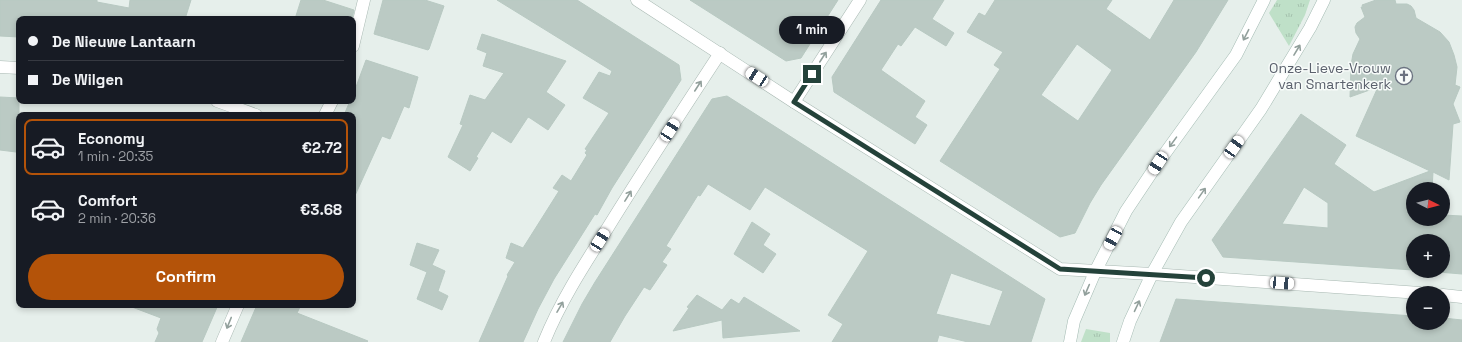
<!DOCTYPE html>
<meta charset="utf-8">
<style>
:root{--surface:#171b24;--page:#20242c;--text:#f1f3f6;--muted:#9ea1a6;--line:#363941;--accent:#b45309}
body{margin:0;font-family:"Space Grotesk",sans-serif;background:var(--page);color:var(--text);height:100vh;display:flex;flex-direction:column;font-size:15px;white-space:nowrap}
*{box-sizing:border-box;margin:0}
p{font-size:13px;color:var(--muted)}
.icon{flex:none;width:22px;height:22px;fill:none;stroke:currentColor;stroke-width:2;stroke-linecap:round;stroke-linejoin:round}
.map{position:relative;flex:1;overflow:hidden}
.details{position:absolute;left:16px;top:112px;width:340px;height:196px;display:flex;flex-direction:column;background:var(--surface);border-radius:8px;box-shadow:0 2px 6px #0003}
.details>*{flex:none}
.top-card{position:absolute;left:16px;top:16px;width:340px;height:88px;border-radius:8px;box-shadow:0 2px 6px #0003;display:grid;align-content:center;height:88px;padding:0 12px;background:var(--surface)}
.needle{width:26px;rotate:96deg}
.tools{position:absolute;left:1406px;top:182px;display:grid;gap:8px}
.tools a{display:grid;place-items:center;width:44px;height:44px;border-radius:50%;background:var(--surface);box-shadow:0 2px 6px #0003;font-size:20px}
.end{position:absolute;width:18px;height:18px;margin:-9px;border:5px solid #24423a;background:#fff;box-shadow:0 0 0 2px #fff}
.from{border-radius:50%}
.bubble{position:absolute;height:28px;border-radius:14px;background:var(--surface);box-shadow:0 2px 6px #0003;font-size:13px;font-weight:700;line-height:28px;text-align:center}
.car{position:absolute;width:12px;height:24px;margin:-12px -6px;border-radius:5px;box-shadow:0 0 3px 1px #0007;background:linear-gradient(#fff 24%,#345 0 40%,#fff 0 76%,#345 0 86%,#fff 0)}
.top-card b{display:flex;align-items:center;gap:14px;height:38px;font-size:15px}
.top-card b+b{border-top:1px solid var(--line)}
.top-card i{width:10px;height:10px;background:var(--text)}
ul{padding:7px 0 0;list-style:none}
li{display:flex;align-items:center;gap:12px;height:56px;margin:0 8px 6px;padding:0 4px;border:2px solid transparent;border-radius:8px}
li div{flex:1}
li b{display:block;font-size:15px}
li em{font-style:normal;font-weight:700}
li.current{border-color:var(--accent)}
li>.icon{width:36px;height:36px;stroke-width:1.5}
.action{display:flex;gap:8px;margin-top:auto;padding:8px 12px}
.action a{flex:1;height:46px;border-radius:24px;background:var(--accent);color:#fff;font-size:16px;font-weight:700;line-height:46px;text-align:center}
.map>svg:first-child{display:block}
.grass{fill:url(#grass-tufts)}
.building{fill:#bbcac4;stroke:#b8c9c2;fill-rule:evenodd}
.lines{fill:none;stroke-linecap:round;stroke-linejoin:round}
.street-casing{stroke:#a8b8b2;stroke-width:13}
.secondary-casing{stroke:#a4bbb3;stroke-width:13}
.street{stroke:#fff;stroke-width:12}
.secondary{stroke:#fff;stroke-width:12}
.oneway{stroke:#92a09c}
.route{stroke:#24423a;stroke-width:5}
.labels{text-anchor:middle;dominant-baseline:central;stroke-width:3;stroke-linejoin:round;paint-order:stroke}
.worship-label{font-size:14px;fill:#5b616d;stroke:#f7fbf9;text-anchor:end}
</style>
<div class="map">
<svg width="1462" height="342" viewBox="0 0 1462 342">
<defs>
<pattern id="grass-tufts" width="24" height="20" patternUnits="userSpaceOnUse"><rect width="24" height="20" fill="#bfe0c8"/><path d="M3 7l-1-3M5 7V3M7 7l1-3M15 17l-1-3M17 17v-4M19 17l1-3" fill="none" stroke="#a4c1ad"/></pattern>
</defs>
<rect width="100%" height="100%" fill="#e6efeb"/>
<!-- grass -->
<g class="grass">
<path d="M1277,0H1310L1305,15L1289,46L1269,13Z"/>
<path d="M1086,329L1110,333V342H1081Z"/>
</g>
<!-- building -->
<g class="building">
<path d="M0,0H97V2L129,8L130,0H191L185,19H19V37L0,36Z"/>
<path d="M301,0H323L354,10L352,19H295Z"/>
<path d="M383,0H425L444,6L429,49L428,50L374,34Z"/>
<path d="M497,0H577L679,65L681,80L612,188L597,215L595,214L554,279L538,309L523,342H479L508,276L507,275L515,262L506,258L511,243L523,248L559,191L553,188L562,175L571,181L587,155L585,153L587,150L585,149L609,113L583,98L599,72L610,76L612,71Z"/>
<path d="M690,0H838L801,58L786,61Z"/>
<path d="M881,0H944L932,19L954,33L946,46L915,27L901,46L898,44L881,70L925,101L915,117L927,125L915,144L834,92L832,77Z"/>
<path d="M995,0H1112L1106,9L1150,40L1174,0H1228L1196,52L1101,185L1090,203L1075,233L1060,237L940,161L1000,69L994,65L1003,52L967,32L979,13L985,16ZM1077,44L1112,70L1078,121L1041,95Z"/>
<path d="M1376,0H1395L1396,4H1407L1411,6L1414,10L1416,18L1440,32L1449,42L1454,55L1457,67L1455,85L1460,87L1453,104L1460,122L1453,124L1449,180L1433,172L1432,189H1413V219H1443V215L1462,216V274L1426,271H1443V241H1413V270L1223,257L1212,240L1301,114L1346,145L1334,164L1374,192L1430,171L1356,136L1378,87L1350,97L1351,65L1353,54L1360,39L1356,33L1355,27L1357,23L1365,17L1361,7H1363L1362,5ZM1304,187L1328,203V228L1282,224Z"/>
<path d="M482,34L566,61L546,92L565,105L548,130L530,118L528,117L511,143L492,131L476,157L478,158L470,171L448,157L463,125L460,124L470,95L485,100L504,73L483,66L487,53L477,49Z"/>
<path d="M366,60L418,77L409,108L404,106L390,139L382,136L353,200V115H344L350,101H353V95Z"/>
<path d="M727,96L1045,299L1031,342H968L939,335L937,342H832L843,324L828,315L868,251L765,187L750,210L708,184L700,196L698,195L666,246L671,249L662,262L667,265L650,290L644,287L625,316L610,342H563L582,304L595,282L712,99ZM951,273L1003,291L990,326L936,314Z"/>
<path d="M0,97L19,98V151L17,150L16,152L0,150Z"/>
<path d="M752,222L770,234L763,245L776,254L763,273L734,254Z"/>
<path d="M417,243L439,250L432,265L445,271L438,291L448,296L442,310L417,299L427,272L410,265Z"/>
<path d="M697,295L722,310L731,299L739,304L744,297L800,331L723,338L722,320L673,331L689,308L687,307Z"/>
<path d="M1176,299L1413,316V323H1443V318L1462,320V342H1160Z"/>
<path d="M132,305H218L202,342H155L159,333L157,329L161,318L132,307Z"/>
<path d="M257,305H301L297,313L368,341L367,342H241Z"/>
</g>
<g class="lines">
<!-- street casing -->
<g class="street-casing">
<g id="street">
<path d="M637,0L794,102L1060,269L1152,274L1420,293"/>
<path d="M353,46L364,0"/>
<path d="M0,67L19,68"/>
<path d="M217,101L256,115"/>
<path d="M794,102L860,0"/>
<path d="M325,115L332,101"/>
<path d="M1443,295L1462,297"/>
<path d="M222,342L238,305"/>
<path d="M544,342C560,302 584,265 607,229C644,169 682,111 720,53"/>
</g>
</g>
<!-- secondary casing -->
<g class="secondary-casing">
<g id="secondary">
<path d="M1070,342L1074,321L1095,272L1126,211L1158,163L1236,55L1264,0"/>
<path d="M1123,342L1130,321L1152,274L1181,222L1261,109L1310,28L1324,0"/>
</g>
</g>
<!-- street -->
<use href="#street" class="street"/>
<!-- secondary -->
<use href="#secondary" class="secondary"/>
</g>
<!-- one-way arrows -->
<defs><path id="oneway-shaft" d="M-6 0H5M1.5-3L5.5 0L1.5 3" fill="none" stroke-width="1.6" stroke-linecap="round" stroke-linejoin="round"/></defs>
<g class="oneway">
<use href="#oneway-shaft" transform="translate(1246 35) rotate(117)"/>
<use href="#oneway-shaft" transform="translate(1297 50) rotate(-59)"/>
<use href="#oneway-shaft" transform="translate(823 57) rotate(-57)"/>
<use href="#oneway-shaft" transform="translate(698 86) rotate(-57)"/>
<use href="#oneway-shaft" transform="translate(1173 142) rotate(126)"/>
<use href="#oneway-shaft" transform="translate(1202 193) rotate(-55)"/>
<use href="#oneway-shaft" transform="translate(628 196) rotate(-58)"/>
<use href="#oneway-shaft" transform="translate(1087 290) rotate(113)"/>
<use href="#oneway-shaft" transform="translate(1137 306) rotate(-65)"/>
<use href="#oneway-shaft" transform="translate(560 307) rotate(-60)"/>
<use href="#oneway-shaft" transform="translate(229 323) rotate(112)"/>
</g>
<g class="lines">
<!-- route -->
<path class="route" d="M812,74L794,102L1060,269L1206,278"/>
</g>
<!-- icons -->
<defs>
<g id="church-ring" transform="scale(0.9)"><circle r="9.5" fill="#f7fbf9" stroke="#6b7280" stroke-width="1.5"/><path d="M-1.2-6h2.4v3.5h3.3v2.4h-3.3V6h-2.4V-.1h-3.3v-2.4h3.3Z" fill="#6b7280"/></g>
</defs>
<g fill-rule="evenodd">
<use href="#church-ring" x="1404" y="76"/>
</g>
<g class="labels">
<!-- worship labels -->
<g class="worship-label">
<text x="1391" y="68">Onze-Lieve-Vrouw<tspan x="1391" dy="16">van Smartenkerk</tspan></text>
</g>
</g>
</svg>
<div class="tools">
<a><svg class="needle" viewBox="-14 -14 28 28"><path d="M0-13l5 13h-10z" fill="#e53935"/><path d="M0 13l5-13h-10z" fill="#9ea1a6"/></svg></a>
<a>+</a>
<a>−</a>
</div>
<i class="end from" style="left:1206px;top:278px"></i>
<i class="end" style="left:812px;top:74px"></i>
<div class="bubble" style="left:779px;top:16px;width:66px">1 min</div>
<i class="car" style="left:757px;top:77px;rotate:303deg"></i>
<i class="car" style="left:670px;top:130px;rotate:33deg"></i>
<i class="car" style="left:1234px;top:147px;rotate:35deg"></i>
<i class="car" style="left:1158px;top:163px;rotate:213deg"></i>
<i class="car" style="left:1113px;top:238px;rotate:208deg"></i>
<i class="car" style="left:600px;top:240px;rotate:32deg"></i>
<i class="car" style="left:1282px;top:283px;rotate:94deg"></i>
<div class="top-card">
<b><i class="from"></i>De Nieuwe Lantaarn</b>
<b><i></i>De Wilgen</b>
</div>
<section class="details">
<ul>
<li class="current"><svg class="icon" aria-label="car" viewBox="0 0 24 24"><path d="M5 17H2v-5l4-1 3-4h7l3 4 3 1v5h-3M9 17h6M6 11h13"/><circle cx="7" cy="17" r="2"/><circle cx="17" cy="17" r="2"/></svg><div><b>Economy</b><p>1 min · 20:35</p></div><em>€2.72</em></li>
<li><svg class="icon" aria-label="car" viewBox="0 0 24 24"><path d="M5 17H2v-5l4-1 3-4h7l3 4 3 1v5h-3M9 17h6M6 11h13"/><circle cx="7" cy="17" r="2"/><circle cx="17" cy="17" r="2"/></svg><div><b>Comfort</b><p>2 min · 20:36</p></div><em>€3.68</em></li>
</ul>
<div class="action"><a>Confirm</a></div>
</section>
</div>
